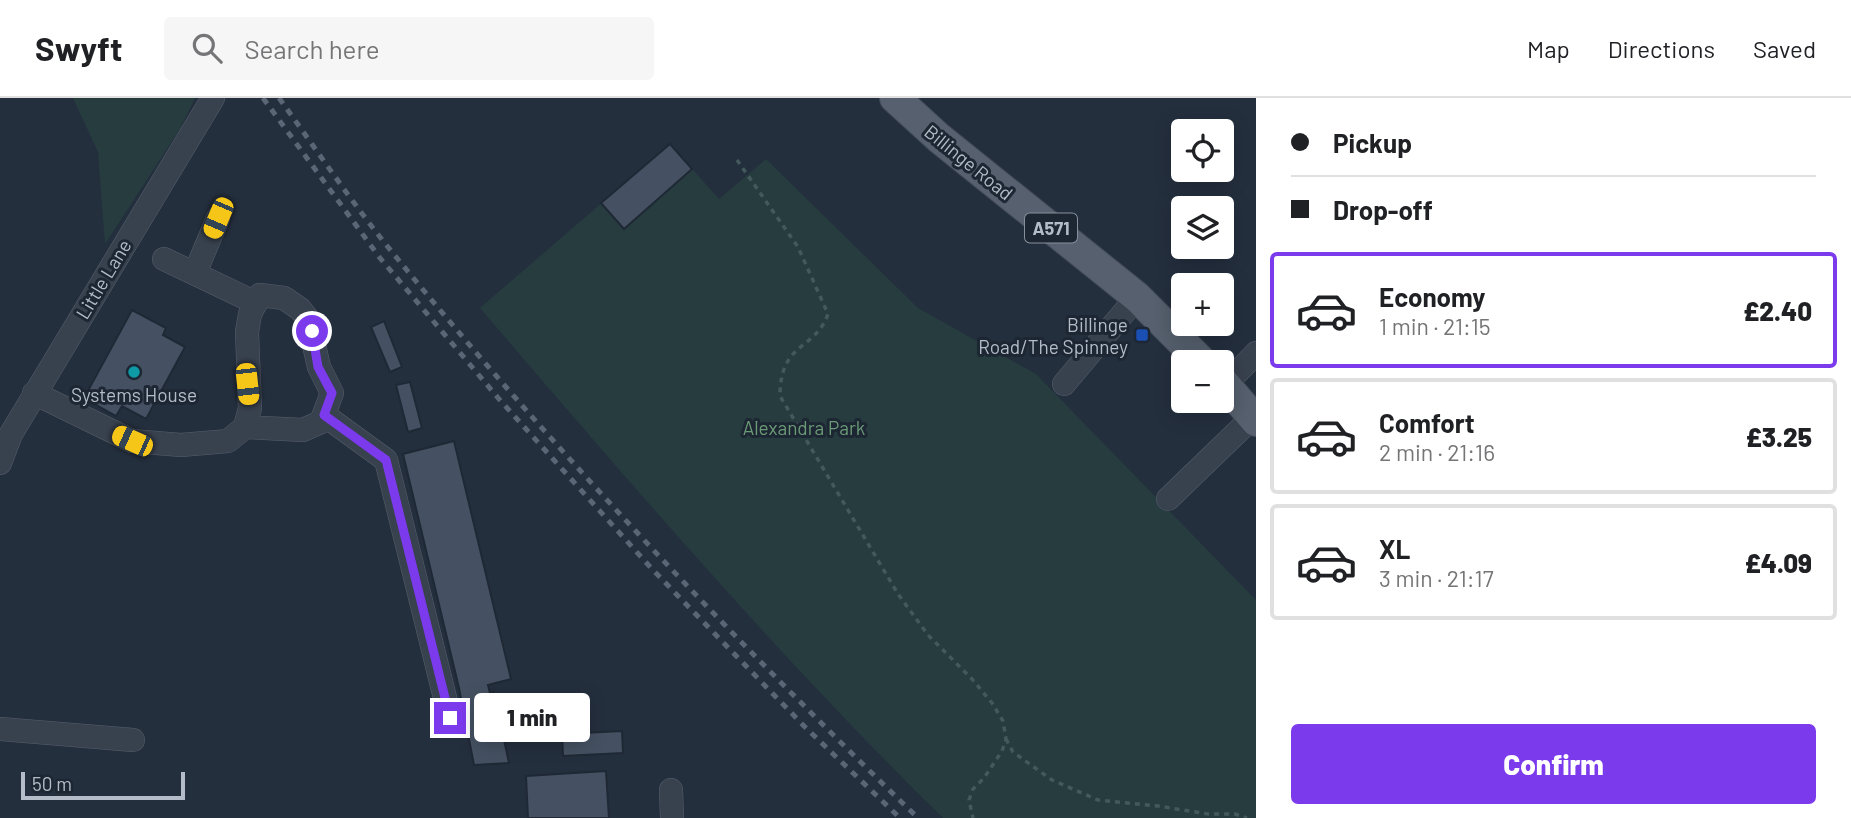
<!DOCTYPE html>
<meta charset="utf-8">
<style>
:root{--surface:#fff;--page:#f6f6f6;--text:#202124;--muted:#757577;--line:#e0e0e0;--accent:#7c3aed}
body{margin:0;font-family:Barlow,sans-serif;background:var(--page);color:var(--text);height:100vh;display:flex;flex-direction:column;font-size:26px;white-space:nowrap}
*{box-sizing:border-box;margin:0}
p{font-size:23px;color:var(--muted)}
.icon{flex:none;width:38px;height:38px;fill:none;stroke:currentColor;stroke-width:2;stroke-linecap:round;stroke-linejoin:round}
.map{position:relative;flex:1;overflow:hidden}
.panel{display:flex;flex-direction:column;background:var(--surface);width:595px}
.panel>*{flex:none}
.guide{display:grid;align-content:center;height:154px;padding:0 35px;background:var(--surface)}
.buttons{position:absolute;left:1171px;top:21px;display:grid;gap:14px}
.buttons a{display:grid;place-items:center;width:63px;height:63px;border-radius:7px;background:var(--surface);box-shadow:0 4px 18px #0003;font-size:35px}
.scale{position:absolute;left:21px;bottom:18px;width:164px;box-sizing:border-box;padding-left:7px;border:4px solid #b4bcc9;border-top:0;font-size:19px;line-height:24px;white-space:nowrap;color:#b4bcc9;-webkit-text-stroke:5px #1d2633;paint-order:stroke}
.end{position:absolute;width:32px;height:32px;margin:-16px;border:9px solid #7c3aed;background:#fff;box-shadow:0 0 0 4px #fff}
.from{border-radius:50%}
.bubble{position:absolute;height:49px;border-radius:7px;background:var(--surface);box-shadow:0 4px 18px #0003;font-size:23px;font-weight:800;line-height:49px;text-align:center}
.car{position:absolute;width:21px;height:42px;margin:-21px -10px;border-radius:9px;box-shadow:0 0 5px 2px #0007;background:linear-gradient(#f5c518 24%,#345 0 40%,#f5c518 0 76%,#345 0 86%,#f5c518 0)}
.guide b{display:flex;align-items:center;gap:24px;height:66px;font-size:26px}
.guide b+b{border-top:2px solid var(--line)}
.guide i{width:18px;height:18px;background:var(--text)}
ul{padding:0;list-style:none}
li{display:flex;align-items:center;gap:21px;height:116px;margin:0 14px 10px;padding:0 21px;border:4px solid var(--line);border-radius:7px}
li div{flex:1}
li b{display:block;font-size:26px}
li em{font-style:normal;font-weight:800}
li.active{border-color:var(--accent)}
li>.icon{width:63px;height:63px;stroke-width:1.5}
.primary-button{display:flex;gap:14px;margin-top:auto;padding:14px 35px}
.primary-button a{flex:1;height:80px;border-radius:7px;background:var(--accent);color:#fff;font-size:28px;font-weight:800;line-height:80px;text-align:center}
header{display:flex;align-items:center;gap:42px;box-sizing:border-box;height:98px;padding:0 35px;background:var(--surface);border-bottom:2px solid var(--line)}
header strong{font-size:33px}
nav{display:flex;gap:38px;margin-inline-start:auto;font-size:24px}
.search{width:490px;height:63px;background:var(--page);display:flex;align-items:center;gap:18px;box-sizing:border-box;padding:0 24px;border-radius:7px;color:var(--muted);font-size:26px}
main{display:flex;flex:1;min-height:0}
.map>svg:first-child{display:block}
.green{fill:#263c3f}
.building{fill:#455162;stroke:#1f2835;stroke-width:2}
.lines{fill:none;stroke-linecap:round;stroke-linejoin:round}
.minor-casing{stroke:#565f6c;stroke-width:24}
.major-casing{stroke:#414a57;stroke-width:32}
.path{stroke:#44595c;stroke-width:3.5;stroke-dasharray:5 5;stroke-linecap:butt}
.minor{stroke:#38414e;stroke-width:23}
.major{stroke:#56606e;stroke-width:30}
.rail{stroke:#5a6575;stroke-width:5;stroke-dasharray:7 7;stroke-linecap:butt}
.route{stroke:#7c3aed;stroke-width:9}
.transit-dot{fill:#1a4fb4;stroke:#1d2633;stroke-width:2.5}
.culture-dot{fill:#0f9aa8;stroke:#1d2633;stroke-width:2.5}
.labels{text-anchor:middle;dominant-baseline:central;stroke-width:6;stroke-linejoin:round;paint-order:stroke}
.shield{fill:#1d2633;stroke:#878f9c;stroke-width:2}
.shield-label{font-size:18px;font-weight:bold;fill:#b4bcc9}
.street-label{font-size:19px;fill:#b4bcc9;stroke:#1d2633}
.poi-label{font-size:19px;fill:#b4bcc9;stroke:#1d2633;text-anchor:end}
.park-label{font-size:19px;fill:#6b9a76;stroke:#1d2633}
</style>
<header>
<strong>Swyft</strong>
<div class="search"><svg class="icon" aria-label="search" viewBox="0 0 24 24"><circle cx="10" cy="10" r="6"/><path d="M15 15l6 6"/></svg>Search here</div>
<nav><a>Map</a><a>Directions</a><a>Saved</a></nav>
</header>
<main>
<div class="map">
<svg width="1256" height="720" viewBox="0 0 1256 720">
<rect width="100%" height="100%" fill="#242f3e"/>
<!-- green -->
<g class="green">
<path d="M73,0H195L180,31L105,146L98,54Z"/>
<path d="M670,46L719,101L766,61L918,210L1036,276L1256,502V720H943C779,559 629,384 480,210Z"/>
</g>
<!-- building -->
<g class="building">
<path d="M670,46L692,71L624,131L601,105Z"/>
<path d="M132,212L166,230L163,237L185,249L146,321L122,308L116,318L84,300Z"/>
<path d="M384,223L402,269L390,274L371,229Z"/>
<path d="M410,284L422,330L408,334L396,287Z"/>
<path d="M454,343L511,581L488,587L490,595L494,594L509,665L474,667L459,590L403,356Z"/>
<path d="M622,633L623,655L563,658L562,636Z"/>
<path d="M606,673L609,720H528L526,678Z"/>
</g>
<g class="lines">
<!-- minor casing -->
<g class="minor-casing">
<g id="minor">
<path d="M164,161L256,205"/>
<path d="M195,175L218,120"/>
<path d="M1064,286L1137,199"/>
<path d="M1225,287L1256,255"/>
<path d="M34,295L132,343L181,347L228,343L245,329L250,310L247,234L250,216L260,197L284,200L300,211L308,221L319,269L332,295L321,324L303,332L245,329"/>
<path d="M324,317L386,362L450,620"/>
<path d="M0,365L11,336L213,0"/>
<path d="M1168,401L1253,319"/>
<path d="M0,631L133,642"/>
<path d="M671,692L672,720"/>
</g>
</g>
<!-- major casing -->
<g class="major-casing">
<g id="major">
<path d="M895,0L939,40L1137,199L1202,264"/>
<path d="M1222,283L1256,323"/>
</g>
</g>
<!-- path -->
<g class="path">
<path d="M737,62L798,149L828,216C815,253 780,243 780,298L898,496L928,537L972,581L992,605L1003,623L1006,641L1002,653L984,680L973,691L969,702L973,720"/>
<path d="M1006,641L1013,654L1052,682L1098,702L1158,708L1208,716H1235L1247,720"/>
</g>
<!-- minor -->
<use href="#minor" class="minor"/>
<!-- major -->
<use href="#major" class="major"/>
<!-- rail -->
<g class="rail">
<path d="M263,0L380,160L499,301L652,471L805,629L900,720"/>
<path d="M279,0C316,51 352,105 392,154C555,354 733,541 918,720"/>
</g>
</g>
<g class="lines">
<!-- route -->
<path class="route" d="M312,233L318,269L332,295L324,317L386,362L450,620"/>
</g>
<!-- markers -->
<rect class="transit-dot" x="1135" y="230" width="14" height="14" rx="3.5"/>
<circle class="culture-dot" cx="134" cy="274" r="7"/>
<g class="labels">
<!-- shield labels -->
<rect class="shield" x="1025" y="115.5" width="52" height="29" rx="5"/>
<g class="shield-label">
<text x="1051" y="130">A571</text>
</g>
<!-- street labels -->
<g class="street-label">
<text transform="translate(969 64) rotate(39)">Billinge Road</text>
<text transform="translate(103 181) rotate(-59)">Little Lane</text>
</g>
<!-- poi labels -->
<g class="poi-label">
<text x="1128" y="226">Billinge<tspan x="1128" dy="22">Road/The Spinney</tspan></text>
<text x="134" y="296" text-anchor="middle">Systems House</text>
</g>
<!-- park labels -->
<g class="park-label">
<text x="804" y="329">Alexandra Park</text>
</g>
</g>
</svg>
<div class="buttons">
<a><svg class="icon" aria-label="locate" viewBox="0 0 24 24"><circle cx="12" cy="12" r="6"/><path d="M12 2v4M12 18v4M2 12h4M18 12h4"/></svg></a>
<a><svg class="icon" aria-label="layers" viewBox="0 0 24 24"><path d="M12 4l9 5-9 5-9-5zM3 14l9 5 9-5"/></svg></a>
<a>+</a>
<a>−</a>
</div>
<div class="scale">50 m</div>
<i class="end from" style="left:312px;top:233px"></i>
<i class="end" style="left:450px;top:620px"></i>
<div class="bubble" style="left:474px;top:595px;width:116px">1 min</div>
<i class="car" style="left:218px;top:120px;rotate:203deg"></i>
<i class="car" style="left:247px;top:286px;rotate:174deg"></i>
<i class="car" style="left:132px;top:343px;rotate:294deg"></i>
</div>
<section class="panel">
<div class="guide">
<b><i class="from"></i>Pickup</b>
<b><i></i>Drop-off</b>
</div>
<ul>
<li class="active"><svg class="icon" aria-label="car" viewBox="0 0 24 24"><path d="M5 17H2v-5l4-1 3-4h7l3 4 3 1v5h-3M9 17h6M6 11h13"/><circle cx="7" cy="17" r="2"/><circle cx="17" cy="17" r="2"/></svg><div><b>Economy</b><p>1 min · 21:15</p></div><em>£2.40</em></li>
<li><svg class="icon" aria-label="car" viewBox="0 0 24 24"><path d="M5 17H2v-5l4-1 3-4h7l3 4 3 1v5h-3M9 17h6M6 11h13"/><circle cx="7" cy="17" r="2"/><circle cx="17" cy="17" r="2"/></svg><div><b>Comfort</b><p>2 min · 21:16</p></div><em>£3.25</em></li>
<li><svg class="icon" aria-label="car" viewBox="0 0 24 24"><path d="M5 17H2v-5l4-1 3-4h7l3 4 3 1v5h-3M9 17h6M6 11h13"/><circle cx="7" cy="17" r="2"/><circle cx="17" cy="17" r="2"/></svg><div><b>XL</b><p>3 min · 21:17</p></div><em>£4.09</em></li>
</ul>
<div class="primary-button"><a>Confirm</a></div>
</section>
</main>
